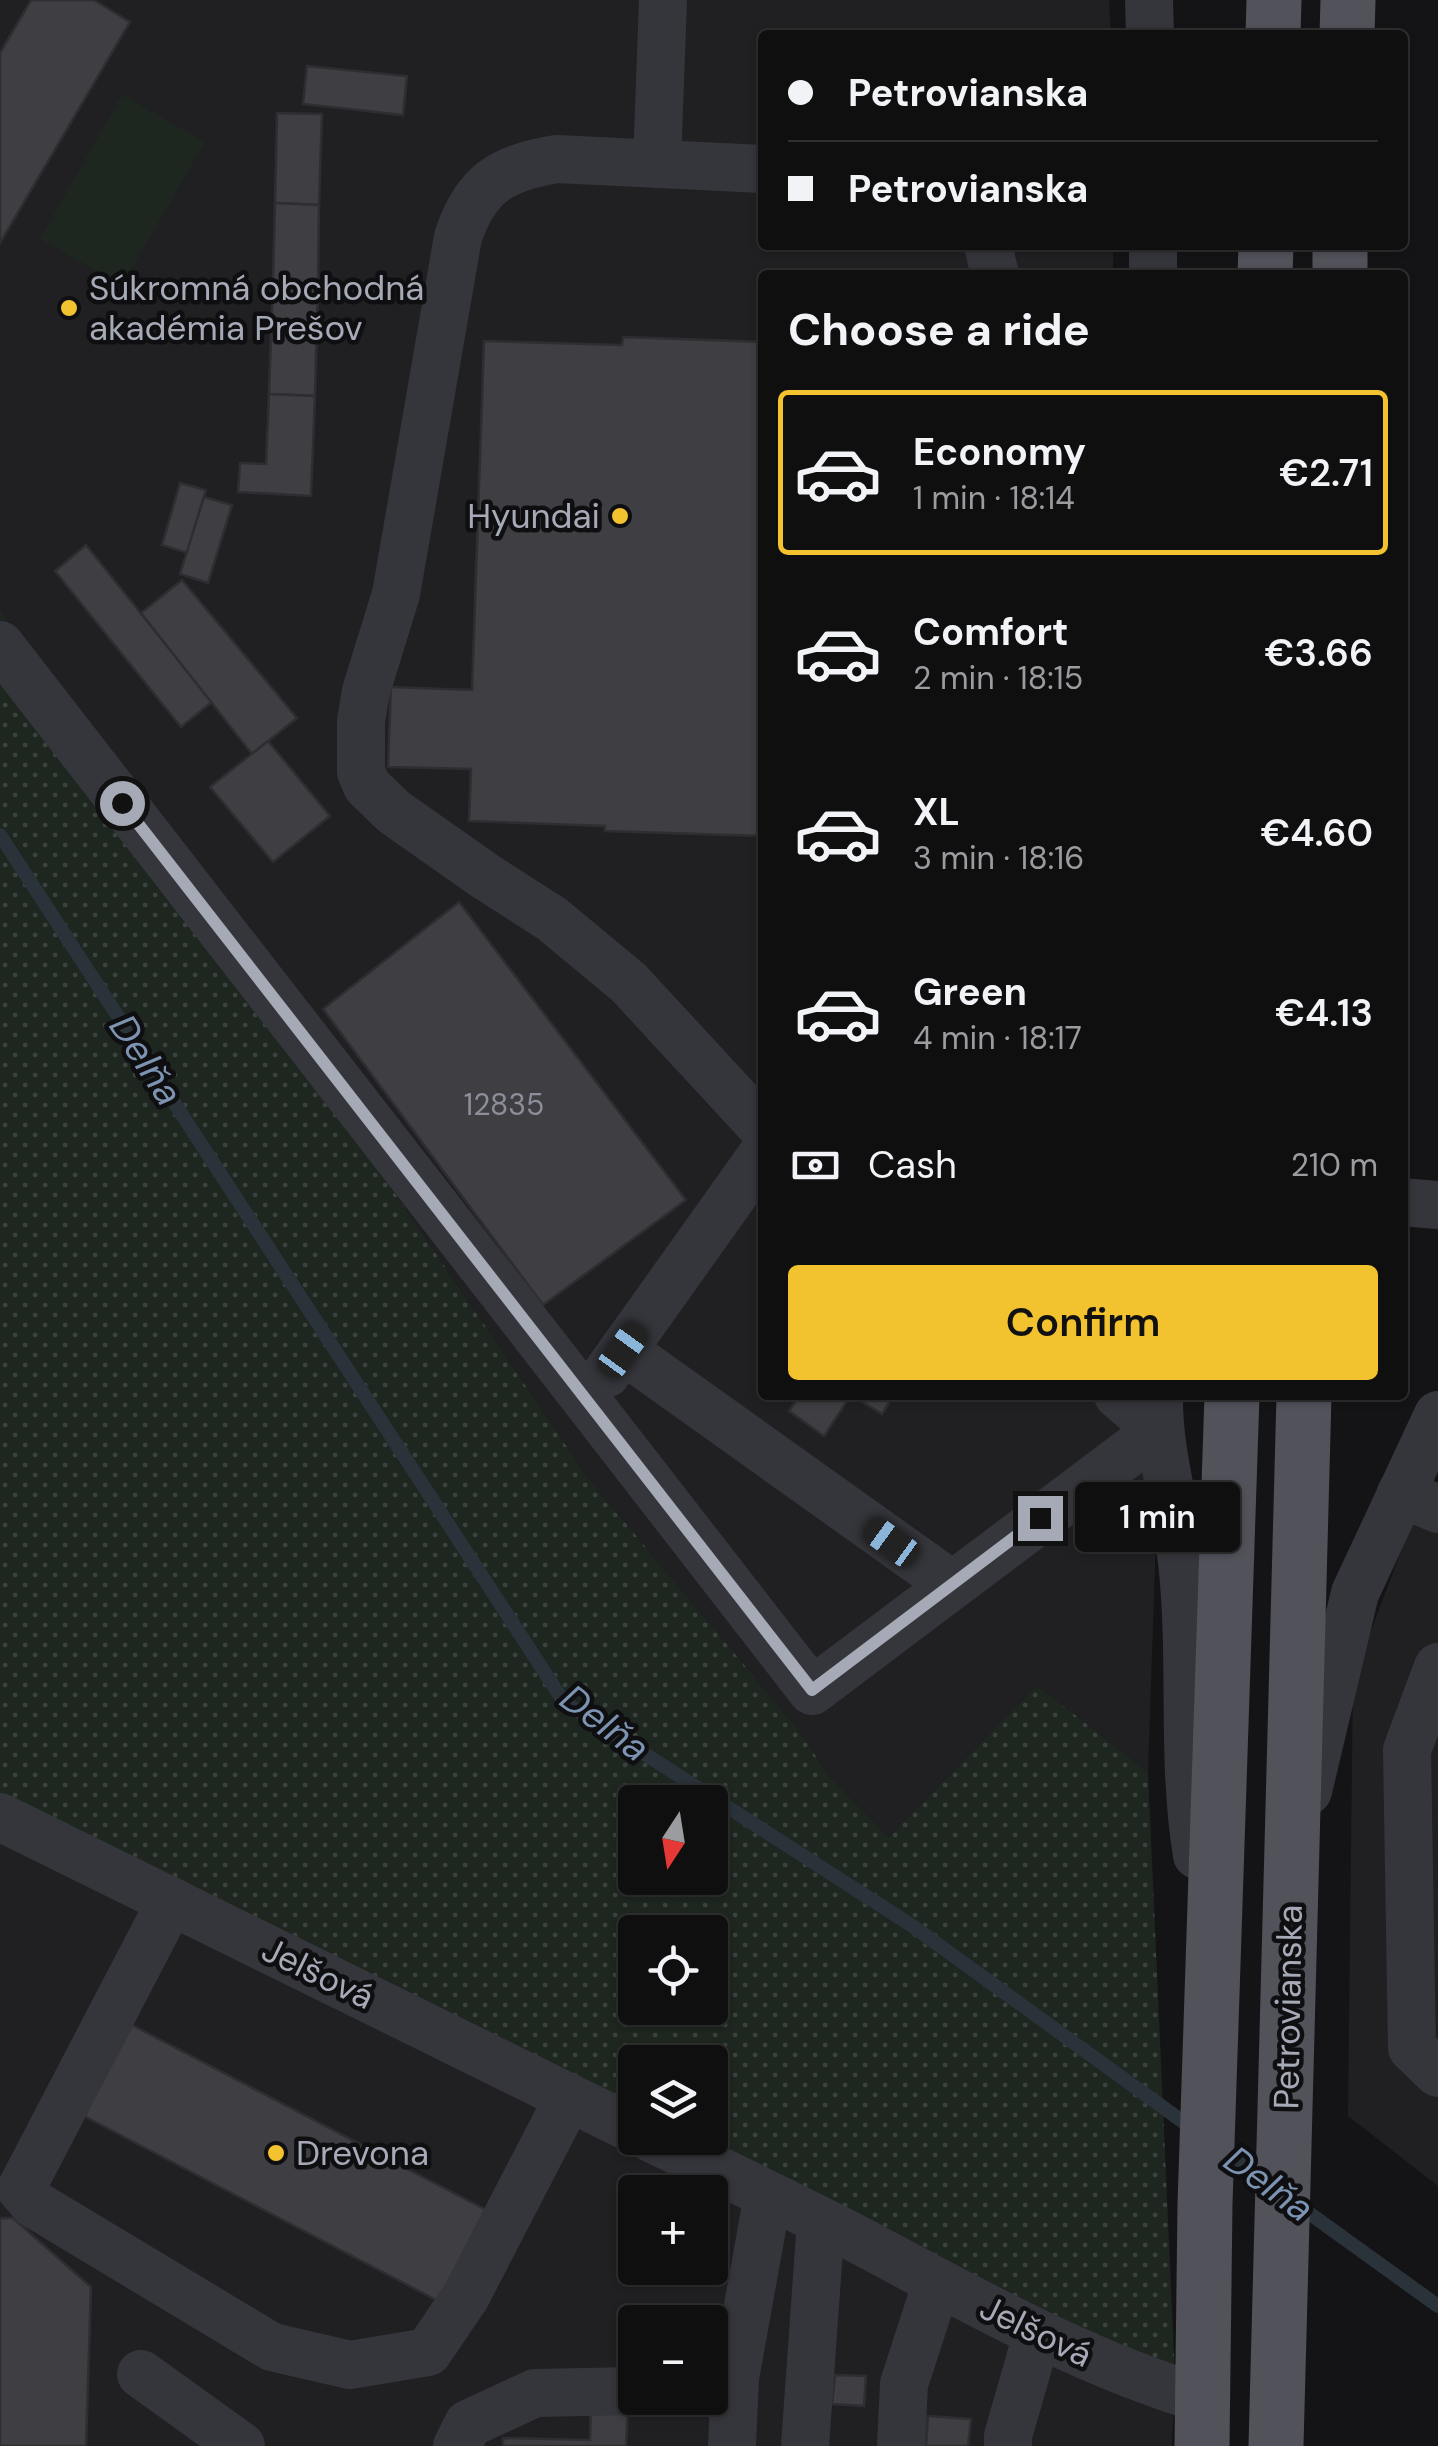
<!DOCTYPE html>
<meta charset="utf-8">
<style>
:root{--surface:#0f0f10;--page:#1d1d1e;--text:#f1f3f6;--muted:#9b9c9f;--line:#2f2f30;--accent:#f3c22f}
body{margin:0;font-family:"DM Sans",sans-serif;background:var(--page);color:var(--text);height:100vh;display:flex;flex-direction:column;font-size:38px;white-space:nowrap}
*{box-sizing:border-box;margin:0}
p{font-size:32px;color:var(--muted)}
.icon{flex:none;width:55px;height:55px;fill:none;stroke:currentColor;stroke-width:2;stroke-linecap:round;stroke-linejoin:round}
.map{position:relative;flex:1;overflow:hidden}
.sheet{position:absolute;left:758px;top:270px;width:650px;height:1130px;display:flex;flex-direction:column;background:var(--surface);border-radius:10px;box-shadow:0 2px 8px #0004,0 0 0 2px var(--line)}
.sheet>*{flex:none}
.top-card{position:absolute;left:758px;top:30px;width:650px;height:220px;border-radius:10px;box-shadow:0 2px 8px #0004,0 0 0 2px var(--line);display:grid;align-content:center;height:220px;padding:0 30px;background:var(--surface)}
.needle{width:65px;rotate:192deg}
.tools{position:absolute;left:618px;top:1785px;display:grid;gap:20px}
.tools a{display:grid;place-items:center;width:110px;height:110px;border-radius:10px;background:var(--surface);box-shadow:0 2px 8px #0004,0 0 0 2px var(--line);font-size:50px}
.end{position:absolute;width:45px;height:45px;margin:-22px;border:12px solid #a6a9b6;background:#111;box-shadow:0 0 0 5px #111}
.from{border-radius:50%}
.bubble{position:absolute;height:70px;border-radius:10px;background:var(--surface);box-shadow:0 2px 8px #0004,0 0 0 2px var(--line);font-size:32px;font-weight:600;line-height:70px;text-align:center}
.car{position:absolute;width:30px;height:60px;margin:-30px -15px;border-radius:12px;box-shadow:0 0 8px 2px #0007;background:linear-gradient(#222 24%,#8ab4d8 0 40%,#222 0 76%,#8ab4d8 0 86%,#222 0)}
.top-card b{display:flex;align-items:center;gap:35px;height:95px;font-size:38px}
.top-card b+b{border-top:2px solid var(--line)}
.top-card i{width:25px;height:25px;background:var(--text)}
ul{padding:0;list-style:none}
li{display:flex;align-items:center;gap:30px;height:165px;margin:0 20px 15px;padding:0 10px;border:5px solid transparent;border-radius:10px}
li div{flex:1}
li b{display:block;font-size:38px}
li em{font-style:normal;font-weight:600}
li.active{border-color:var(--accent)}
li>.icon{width:90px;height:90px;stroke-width:1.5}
h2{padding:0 30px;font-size:45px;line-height:120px}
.pay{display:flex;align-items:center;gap:25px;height:110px;padding:0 30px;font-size:38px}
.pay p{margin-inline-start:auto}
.button{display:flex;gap:20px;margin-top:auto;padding:20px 30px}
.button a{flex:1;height:115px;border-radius:10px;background:var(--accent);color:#111;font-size:40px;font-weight:600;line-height:115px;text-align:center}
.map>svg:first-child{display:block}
.built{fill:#202023;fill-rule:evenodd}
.grass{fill:url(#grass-dots);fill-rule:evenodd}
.garden{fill:#1e2620}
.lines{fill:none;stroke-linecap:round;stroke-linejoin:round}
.stream{stroke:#2a323a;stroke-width:14}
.building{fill:#3e3e43;stroke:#2e2e32;stroke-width:2.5}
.minor{stroke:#35363b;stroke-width:48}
.major{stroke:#51525a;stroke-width:55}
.route{stroke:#a6a9b6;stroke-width:12}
.poi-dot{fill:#f3c22f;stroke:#0f0f11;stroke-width:4}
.labels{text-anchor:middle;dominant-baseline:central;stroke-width:9;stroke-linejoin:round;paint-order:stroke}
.number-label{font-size:30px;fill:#8c8e99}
.poi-label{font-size:35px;fill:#a6a9b6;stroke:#0f0f11;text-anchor:start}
.street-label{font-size:35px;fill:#a6a9b6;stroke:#0f0f11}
.water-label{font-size:38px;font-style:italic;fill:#7c94b2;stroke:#0f0f11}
</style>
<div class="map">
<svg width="1438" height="2446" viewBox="0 0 1438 2446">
<defs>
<pattern id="grass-dots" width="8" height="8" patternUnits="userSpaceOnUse" patternTransform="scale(2.5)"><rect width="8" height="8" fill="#1e2620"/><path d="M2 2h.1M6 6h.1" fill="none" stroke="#3c433e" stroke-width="1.8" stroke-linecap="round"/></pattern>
</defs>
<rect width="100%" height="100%" fill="#141416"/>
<!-- built -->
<g class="built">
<path d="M0,0H1109L1111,35H762V245H1113V275H762V1395H1155L1159,1448L1148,1772L1037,1685L889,1837L830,1777L797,1728L588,1478L0,610Z"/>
<path d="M1423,1494L1438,1502V2186L1348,2116L1353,1678Z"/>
<path d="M0,1806L1175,2378L1172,2446H0ZM635,2192H710V2268H635ZM635,2322H710V2398H635Z"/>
</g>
<!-- grass -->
<path class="grass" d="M0,610L588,1478L797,1728L830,1777L889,1837L1037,1685L1148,1772L1175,2378L681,2138H710V2062H635V2115L0,1806ZM635,1802H710V1878H635ZM635,1932H710V2008H635Z"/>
<!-- garden -->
<path class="garden" d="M122,95L205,142L122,285L40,239Z"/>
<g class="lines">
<!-- stream -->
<g class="stream">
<path d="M0,835L564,1702L911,1925L1193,2129"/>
<path d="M1222,2150L1270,2184"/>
<path d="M1295,2203L1438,2306"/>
</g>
</g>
<!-- building -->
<g class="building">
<path d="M31,0H94L130,22L0,243V53Z"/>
<path d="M307,66L407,76L403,115L303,104Z"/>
<path d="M277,113L322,114L319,205L275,203Z"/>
<path d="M275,203L319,205L318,284L273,282Z"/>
<path d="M273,282L318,284L315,396L269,394Z"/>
<path d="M623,337L762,342V836L605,831V826L469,821L471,769L388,767L391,687L472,690L484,341L622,345Z"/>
<path d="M269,394L315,396L311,496L238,492L240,463L266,464Z"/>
<path d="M180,483L206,490L187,553L162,545Z"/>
<path d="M204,497L232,505L208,583L180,574Z"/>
<path d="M86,545L212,702L181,727L55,571Z"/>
<path d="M182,580L297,718L252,754L141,613Z"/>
<path d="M268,741L330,816L273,862L210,787Z"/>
<path d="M459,902L686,1200L543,1305L323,1009Z"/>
<path d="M800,1395H851L824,1436L789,1411Z"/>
<path d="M851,1395H894L882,1414Z"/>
<path d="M132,2025L490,2212L442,2303L84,2116Z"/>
<path d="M0,2218H13L91,2287L86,2446H0Z"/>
<path d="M835,2375L866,2376L864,2406L832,2404Z"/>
<path d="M591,2404L628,2405L626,2446H503V2438L590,2440Z"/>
<path d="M928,2416L971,2419L968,2446H926Z"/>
</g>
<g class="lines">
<!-- minor -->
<g class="minor">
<path d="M1149,0L1150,35"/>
<path d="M657,164L663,0"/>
<path d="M762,169L557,159C502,168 476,183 458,237L396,594L366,691L361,721V772L367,786L394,812L485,876L552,919L629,983L762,1127"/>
<path d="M988,245L995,275"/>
<path d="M1153,245V275"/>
<path d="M0,645L812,1691L1159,1430"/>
<path d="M1402,1202L1438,1205"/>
<path d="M623,1350L951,1584"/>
<path d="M606,1374L762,1155"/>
<path d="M1118,1395L1159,1430"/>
<path d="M1159,1395C1158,1452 1176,1506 1182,1562C1193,1659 1181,1758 1197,1855"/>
<path d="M1401,1493L1438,1509"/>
<path d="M1438,1667L1407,1750L1412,2048L1438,2073"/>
<path d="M1308,1791L1355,1593L1438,1415"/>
<path d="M0,1817L635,2130"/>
<path d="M171,1901L21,2189L34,2204L272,2347L350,2365L428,2352L466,2296L569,2097"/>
<path d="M651,2138C720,2171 789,2204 857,2239C970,2299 1080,2362 1203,2399"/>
<path d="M141,2374L241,2446"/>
<path d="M710,2383L735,2378L768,2195"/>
<path d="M457,2446L468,2424L535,2393L635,2391"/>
<path d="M732,2446L735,2378"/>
<path d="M805,2446L821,2221"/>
<path d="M901,2446L904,2384L937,2282"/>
<path d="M1008,2446V2436L1037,2335"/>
</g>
<!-- major -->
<g class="major">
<path d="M1273,35L1274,0"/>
<path d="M1347,35L1348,0"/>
<path d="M1265,275L1266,245"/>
<path d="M1340,275V245"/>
<path d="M1202,2446L1205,2204L1232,1395"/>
<path d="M1276,2446L1304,1395"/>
</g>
</g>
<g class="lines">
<!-- route -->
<path class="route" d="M122,803L812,1690L1040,1518"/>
</g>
<!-- markers -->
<g class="poi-dot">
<circle cx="69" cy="308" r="10"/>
<circle cx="620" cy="516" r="10"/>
<circle cx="276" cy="2153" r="10"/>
</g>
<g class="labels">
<!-- number labels -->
<g class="number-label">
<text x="504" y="1104">12835</text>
</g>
<!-- poi labels -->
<g class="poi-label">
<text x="89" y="288">Súkromná obchodná<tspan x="89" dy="40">akadémia Prešov</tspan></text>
<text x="600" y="516" text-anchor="end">Hyundai</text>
<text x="296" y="2153">Drevona</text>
</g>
<!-- street labels -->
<g class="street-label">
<text transform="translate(318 1973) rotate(26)">Jelšová</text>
<text transform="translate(1288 2007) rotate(-89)">Petrovianska</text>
<text transform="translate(1036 2331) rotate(26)">Jelšová</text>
</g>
<!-- water labels -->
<g class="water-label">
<text transform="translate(146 1060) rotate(57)">Delňa</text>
<text transform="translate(605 1723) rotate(37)">Delňa</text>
<text transform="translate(1269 2184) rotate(36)">Delňa</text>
</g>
</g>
</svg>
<div class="tools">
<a><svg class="needle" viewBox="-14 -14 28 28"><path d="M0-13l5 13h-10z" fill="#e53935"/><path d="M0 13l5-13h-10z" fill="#9b9c9f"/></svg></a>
<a><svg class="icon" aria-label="locate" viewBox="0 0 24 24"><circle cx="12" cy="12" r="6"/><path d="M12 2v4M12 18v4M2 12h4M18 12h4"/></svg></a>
<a><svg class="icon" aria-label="layers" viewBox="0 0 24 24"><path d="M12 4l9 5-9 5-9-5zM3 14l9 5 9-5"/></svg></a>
<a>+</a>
<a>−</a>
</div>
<i class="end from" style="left:122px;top:803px"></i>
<i class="end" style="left:1040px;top:1518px"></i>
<div class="bubble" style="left:1075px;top:1482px;width:165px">1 min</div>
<i class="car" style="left:623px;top:1350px;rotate:36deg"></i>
<i class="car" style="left:891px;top:1542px;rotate:306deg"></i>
<div class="top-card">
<b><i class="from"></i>Petrovianska</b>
<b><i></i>Petrovianska</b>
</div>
<section class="sheet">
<h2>Choose a ride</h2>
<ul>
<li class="active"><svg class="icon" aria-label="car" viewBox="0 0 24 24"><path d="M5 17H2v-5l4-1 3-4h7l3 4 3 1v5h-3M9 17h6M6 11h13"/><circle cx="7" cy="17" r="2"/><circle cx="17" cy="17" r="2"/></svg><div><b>Economy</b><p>1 min · 18:14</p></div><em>€2.71</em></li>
<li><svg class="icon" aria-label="car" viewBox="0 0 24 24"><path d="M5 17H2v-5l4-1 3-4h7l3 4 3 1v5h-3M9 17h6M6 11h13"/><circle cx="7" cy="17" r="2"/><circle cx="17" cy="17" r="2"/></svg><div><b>Comfort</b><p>2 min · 18:15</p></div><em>€3.66</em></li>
<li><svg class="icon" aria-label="car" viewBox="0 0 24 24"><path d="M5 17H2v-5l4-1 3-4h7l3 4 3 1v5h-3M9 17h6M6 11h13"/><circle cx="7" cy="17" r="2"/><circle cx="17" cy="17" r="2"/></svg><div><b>XL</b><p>3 min · 18:16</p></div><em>€4.60</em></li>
<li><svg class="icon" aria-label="car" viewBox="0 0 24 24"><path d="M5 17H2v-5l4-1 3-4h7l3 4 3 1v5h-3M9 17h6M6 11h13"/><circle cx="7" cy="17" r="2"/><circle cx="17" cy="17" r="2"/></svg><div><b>Green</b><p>4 min · 18:17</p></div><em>€4.13</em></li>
</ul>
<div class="pay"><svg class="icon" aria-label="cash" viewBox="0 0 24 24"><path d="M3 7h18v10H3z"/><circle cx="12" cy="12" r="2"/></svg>Cash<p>210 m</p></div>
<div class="button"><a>Confirm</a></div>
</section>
</div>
